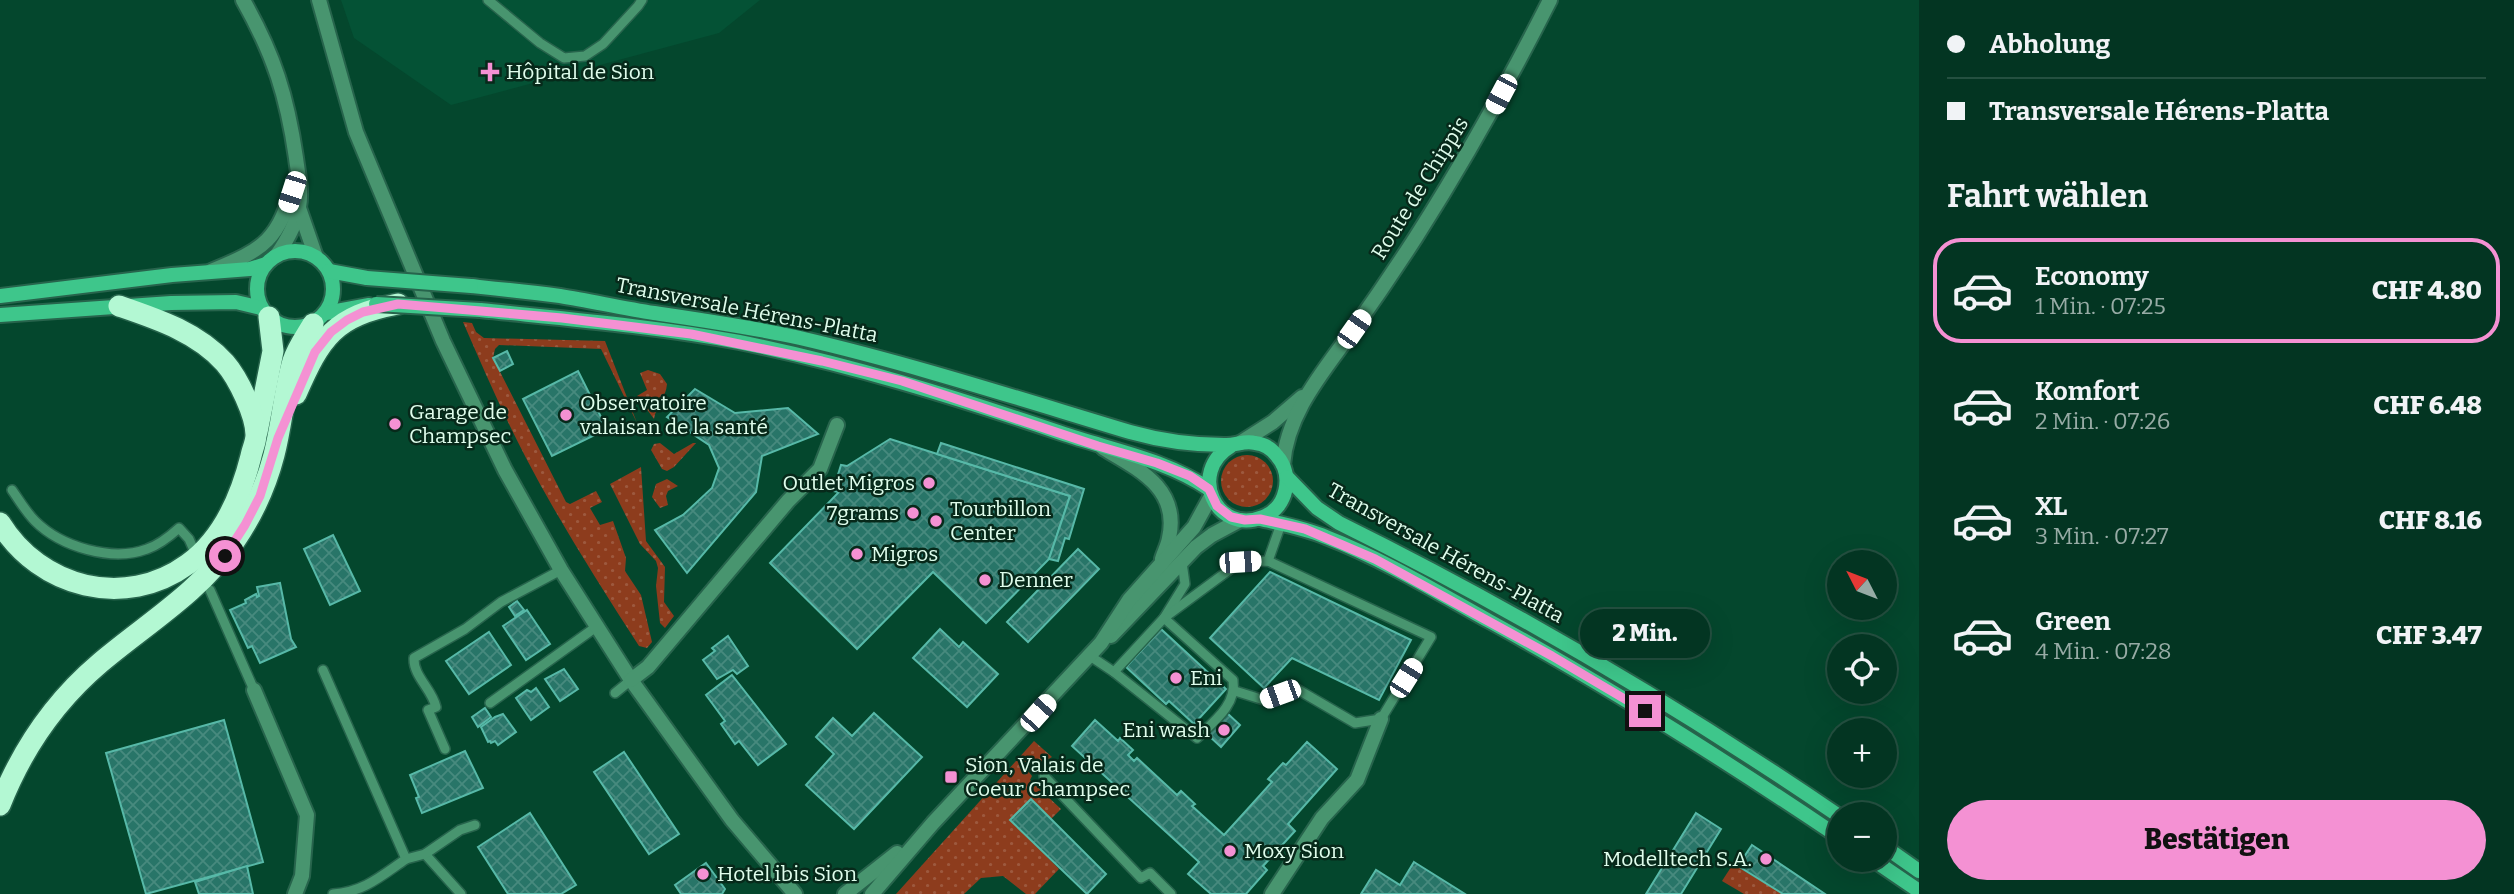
<!DOCTYPE html>
<html lang="de">
<meta charset="utf-8">
<style>
:root{--surface:#033522;--page:#0d3d2a;--text:#f1f3f6;--muted:#97aba5;--line:#245040;--accent:#f491d3}
body{margin:0;font-family:Bitter,serif;background:var(--page);color:var(--text);height:100vh;display:flex;flex-direction:column;font-size:26px;white-space:nowrap}
*{box-sizing:border-box;margin:0}
p{font-size:23px;color:var(--muted)}
.icon{flex:none;width:38px;height:38px;fill:none;stroke:currentColor;stroke-width:2;stroke-linecap:round;stroke-linejoin:round}
.map{position:relative;flex:1;overflow:hidden}
.drawer{display:flex;flex-direction:column;background:var(--surface);width:595px}
.drawer>*{flex:none}
.top-card{display:grid;align-content:center;height:154px;padding:0 28px;background:var(--surface)}
.needle{width:46px;rotate:312deg}
.fabs{position:absolute;left:1827px;top:550px;display:grid;gap:14px}
.fabs a{display:grid;place-items:center;width:70px;height:70px;border-radius:50%;background:var(--surface);box-shadow:0 7px 28px #0002,0 0 0 2px var(--line);font-size:35px}
.end{position:absolute;width:32px;height:32px;margin:-16px;border:9px solid #f491d3;background:#111;box-shadow:0 0 0 4px #111}
.from{border-radius:50%}
.bubble{position:absolute;height:49px;border-radius:24px;background:var(--surface);box-shadow:0 7px 28px #0002,0 0 0 2px var(--line);font-size:23px;font-weight:800;line-height:49px;text-align:center}
.car{position:absolute;width:21px;height:42px;margin:-21px -10px;border-radius:9px;box-shadow:0 0 5px 2px #0007;background:linear-gradient(#fff 24%,#345 0 40%,#fff 0 76%,#345 0 86%,#fff 0)}
.top-card b{display:flex;align-items:center;gap:24px;height:66px;font-size:26px}
.top-card b+b{border-top:2px solid var(--line)}
.top-card i{width:18px;height:18px;background:var(--text)}
ul{padding:0;list-style:none}
li{display:flex;align-items:center;gap:21px;height:105px;margin:0 14px 10px;padding:0 14px;border:4px solid transparent;border-radius:28px}
li div{flex:1}
li b{display:block;font-size:26px}
li em{font-style:normal;font-weight:800}
li.selected{border-color:var(--accent)}
li>.icon{width:63px;height:63px;stroke-width:1.5}
h2{padding:0 28px;font-size:32px;line-height:84px}
.button{display:flex;gap:14px;margin-top:auto;padding:14px 28px}
.button a{flex:1;height:80px;border-radius:42px;background:var(--accent);color:#111;font-size:28px;font-weight:800;line-height:80px;text-align:center}
main{display:flex;flex:1;min-height:0}
.map>svg:first-child{display:block}
.built{fill:#045235}
.grass{fill:url(#grass-dots)}
.building{fill:url(#building-cross-hatch);stroke:#57b9a8;stroke-width:2}
.lines{fill:none;stroke-linecap:round;stroke-linejoin:round}
.service-casing{stroke:#27644c;stroke-width:12}
.minor-casing{stroke:#27644c;stroke-width:18}
.tertiary-casing{stroke:#27644c;stroke-width:18}
.secondary-casing{stroke:#27644c;stroke-width:18}
.motorway-casing{stroke:#27644c;stroke-width:24}
.service{stroke:#48956f;stroke-width:9}
.minor{stroke:#48956f;stroke-width:14}
.tertiary{stroke:#48956f;stroke-width:14}
.secondary{stroke:#3ec68b;stroke-width:14}
.motorway{stroke:#b3f8d3;stroke-width:21}
.secondary-bridge-casing{stroke:#27644c;stroke-width:18;stroke-linecap:butt}
.secondary-bridge{stroke:#3ec68b;stroke-width:14}
.route{stroke:#f491d3;stroke-width:9}
.poi-dot{fill:#f491d3;stroke:#07291a;stroke-width:2.5}
.labels{text-anchor:middle;dominant-baseline:central;stroke-width:5;stroke-linejoin:round;paint-order:stroke}
.poi-label{font-size:21px;fill:#dffdec;stroke:#07291a;text-anchor:start}
.street-label{font-size:21px;fill:#dffdec;stroke:#07291a}
</style>
<main>
<div class="map">
<svg width="1919" height="894" viewBox="0 0 1919 894">
<defs>
<pattern id="grass-dots" width="8" height="8" patternUnits="userSpaceOnUse" patternTransform="scale(1.75)"><rect width="8" height="8" fill="#8d3c1d"/><path d="M2 2h.1M6 6h.1" fill="none" stroke="#9d593e" stroke-width="1.8" stroke-linecap="round"/></pattern>
<pattern id="building-cross-hatch" width="8" height="8" patternUnits="userSpaceOnUse" patternTransform="scale(1.75)"><rect width="8" height="8" fill="#287568"/><path d="M0 0l8 8M0 8l8-8" fill="none" stroke="#478a7e"/></pattern>
</defs>
<rect width="100%" height="100%" fill="#04472d"/>
<!-- built -->
<path class="built" d="M341,0H760L719,33L451,105L354,38Z"/>
<!-- grass -->
<g class="grass">
<path d="M463,322L472,323L476,332L484,338L605,341L637,423L601,349L499,345L495,349L493,358L566,502L570,504L596,491L602,502L590,508L600,525L613,521L626,558L625,571L641,595L652,642L647,648L639,646C599,584 560,523 526,458C503,414 483,368 463,322Z"/>
<path d="M648,370L660,374L667,384C666,398 656,406 654,419L637,396L647,390L640,373Z"/>
<path d="M660,443L674,454L693,443H696L674,467L667,471L662,469L651,450L654,444Z"/>
<circle cx="1247" cy="481" r="26"/>
<path d="M641,467L646,541L665,567L664,602L674,616L665,628L660,623L656,586L658,568L656,561L640,544L610,484Z"/>
<path d="M667,479L678,486L668,491L666,496L668,505L660,508L652,497L656,484Z"/>
<path d="M1034,741L1052,757L1028,771L1032,776L1030,780L1061,809L1051,819L1031,799L1011,820L1059,869L1035,894H1026L1003,876L981,878L964,894H896Z"/>
<path d="M1733,864L1783,894H1744L1722,881Z"/>
</g>
<!-- building -->
<g class="building">
<path d="M507,351L513,364L500,371L493,358Z"/>
<path d="M578,371L607,429L552,456L523,399Z"/>
<path d="M695,389L735,413L788,408L818,434L762,456L756,492L687,573L655,530L683,515L712,488L719,468L709,445L667,417Z"/>
<path d="M890,439L1070,496L1049,559L986,623L933,572L857,649L770,563L839,492L833,491L841,465L847,466Z"/>
<path d="M941,443L1084,489L1069,539L1065,538L1058,561L1049,559L1070,496L937,454Z"/>
<path d="M333,535L360,591L330,605L304,549Z"/>
<path d="M1078,549L1099,569L1028,642L1007,622Z"/>
<path d="M1270,572L1411,640L1379,700L1292,658L1264,688L1210,638Z"/>
<path d="M280,583L291,639L296,647L260,663L252,646L248,648L230,610L246,603L245,600L256,594L257,597L259,596L257,587Z"/>
<path d="M517,601L524,610L515,616L509,607Z"/>
<path d="M527,610L550,644L526,660L503,626Z"/>
<path d="M940,629L959,647L963,642L998,674L967,707L913,658Z"/>
<path d="M1161,629L1226,689L1194,724L1169,701L1166,704L1126,667Z"/>
<path d="M489,632L511,665L469,694L446,661Z"/>
<path d="M728,636L748,666L737,674L733,670L717,679L703,660L715,651L712,648Z"/>
<path d="M564,669L578,689L560,701L545,679Z"/>
<path d="M732,675L786,744L758,765L739,741L735,744L721,724L725,721L706,695Z"/>
<path d="M536,688L549,707L531,720L516,698L527,690L531,692Z"/>
<path d="M485,708L491,717L478,727L472,717Z"/>
<path d="M874,713L922,757L854,829L806,785L834,754L816,737L833,718L852,736Z"/>
<path d="M1227,713L1240,725L1221,747L1208,735Z"/>
<path d="M503,714L516,732L498,745L495,741L491,743L490,741L488,742L481,727L495,717Z"/>
<path d="M224,720L263,862L146,894L106,753Z"/>
<path d="M1095,720L1118,741L1120,738L1133,750L1128,755L1134,761L1137,758L1177,795L1181,791L1195,804L1192,806L1224,835L1272,782L1268,779L1283,763L1286,765L1307,742L1337,769L1288,824L1295,831L1263,866L1267,870L1246,894H1211L1188,874L1199,862L1072,746Z"/>
<path d="M465,751L483,788L422,813L416,798L419,797L410,775Z"/>
<path d="M624,752L679,834L649,854L594,772Z"/>
<path d="M1031,799L1106,874L1087,894L1010,820Z"/>
<path d="M530,813L576,885L561,894H508L478,847Z"/>
<path d="M1696,813L1721,829L1681,894H1646Z"/>
<path d="M1752,845L1825,894H1783L1738,866Z"/>
<path d="M1414,862L1465,894H1361L1376,870L1400,885Z"/>
<path d="M706,863L725,889L722,894H681L675,885Z"/>
<path d="M247,866L253,894H199L195,882Z"/>
</g>
<g class="lines">
<!-- service casing -->
<g class="service-casing">
<g id="service">
<path d="M488,0L540,43L564,58L585,56L603,44L638,6L642,0"/>
<path d="M12,490C19,500 26,512 35,521C61,547 112,562 147,549C159,545 169,537 179,528L189,539L193,548"/>
<path d="M1268,561L1281,524"/>
<path d="M210,590L254,690"/>
<path d="M1090,656L1114,672L1197,738C1213,722 1237,705 1233,680L1164,618L1185,584L1182,562"/>
<path d="M323,670L406,859C381,876 364,892 333,894"/>
<path d="M1114,672L1164,618L1240,562L1268,561L1431,637L1381,719L1355,723L1295,688L1264,700L1235,691"/>
<path d="M615,693L631,680"/>
<path d="M490,703L596,627"/>
<path d="M445,749L428,710L436,707C432,689 413,676 414,658L465,629L501,602L561,570"/>
<path d="M1044,776L1141,878L1150,873L1171,894"/>
<path d="M425,854L461,894"/>
<path d="M406,859L425,854L460,830L475,825"/>
</g>
</g>
<!-- minor casing -->
<g class="minor-casing">
<g id="minor">
<path d="M319,0L356,132L443,341L505,470L561,570L631,680L732,820L795,894"/>
<path d="M631,680L648,667L788,501L820,469L837,425"/>
<path d="M254,690L307,815L302,876L295,894"/>
<path d="M1272,894L1322,818L1357,780L1381,719"/>
</g>
</g>
<!-- tertiary casing -->
<g class="tertiary-casing">
<g id="tertiary">
<path d="M243,0C274,55 287,96 296,158C298,174 302,191 299,207C296,225 286,242 276,256"/>
<path d="M299,208L316,257"/>
<path d="M211,271C265,249 279,240 294,182"/>
<path d="M1240,443L1273,422L1302,397"/>
<path d="M1103,448C1138,469 1180,488 1169,538C1168,545 1164,552 1162,559"/>
<path d="M1283,465C1287,412 1324,371 1353,330C1375,299 1396,268 1416,237C1465,160 1509,81 1550,0"/>
<path d="M1111,636L1196,547L1212,535L1240,520"/>
<path d="M845,894L897,853"/>
<path d="M872,894L933,823L1101,643L1129,600L1194,527L1211,496"/>
</g>
</g>
<!-- secondary casing -->
<g class="secondary-casing">
<g id="secondary">
<circle cx="295" cy="289" r="38"/>
<path d="M329,271L367,278"/>
<path d="M471,286C500,289 530,292 560,296C591,301 622,308 654,313C702,320 751,327 800,338C912,364 1020,399 1130,432C1162,441 1191,445 1224,445C1235,446 1244,440 1255,443C1264,444 1272,449 1277,456C1294,475 1287,508 1263,517C1216,536 1187,472 1231,446"/>
<path d="M0,296L172,275L250,269L266,264"/>
<path d="M480,310C567,319 654,326 739,342C849,364 955,397 1061,433C1111,450 1165,459 1209,489"/>
<path d="M326,313L369,305"/>
<path d="M0,315L171,303L236,302L261,308"/>
<path d="M1287,477L1317,508L1339,523C1513,609 1679,707 1839,816"/>
<path d="M1260,519C1282,524 1305,528 1326,537C1383,559 1437,592 1491,622C1611,688 1726,761 1839,837"/>
<path d="M1885,847L1919,871"/>
<path d="M1872,859L1919,891"/>
</g>
</g>
<!-- motorway casing -->
<g class="motorway-casing">
<g id="motorway">
<path d="M296,394C321,337 334,316 398,304"/>
<path d="M257,432L273,351L269,317"/>
<path d="M0,523C40,588 125,610 188,564C223,539 241,496 251,456C252,450 256,442 256,435C256,415 238,378 225,363C197,332 157,319 119,306"/>
<path d="M0,805C22,749 54,702 100,663C146,624 199,593 234,542C252,516 266,486 274,455C282,424 284,392 293,361C297,348 306,336 313,324"/>
</g>
</g>
<!-- service -->
<use href="#service" class="service"/>
<!-- minor -->
<use href="#minor" class="minor"/>
<!-- tertiary -->
<use href="#tertiary" class="tertiary"/>
<!-- secondary -->
<use href="#secondary" class="secondary"/>
<!-- motorway -->
<use href="#motorway" class="motorway"/>
<!-- secondary-bridge casing -->
<g class="secondary-bridge-casing">
<g id="secondary-bridge">
<path d="M367,278L471,286"/>
<path d="M376,304L480,310"/>
</g>
</g>
<!-- secondary-bridge -->
<use href="#secondary-bridge" class="secondary-bridge"/>
</g>
<g class="lines">
<!-- route -->
<path class="route" d="M225,556L245,525L260,496L278,438L315,352L331,332L347,320L363,312L398,304L562,318L691,334L822,361L902,381L1098,446L1157,463L1190,476L1209,489L1217,506L1231,517L1245,520L1260,519L1305,529L1375,559L1552,656L1645,711"/>
</g>
<!-- markers -->
<g class="poi-dot">
<path d="M486.5 61.5h7v7h7v7h-7v7h-7v-7h-7v-7h7z"/>
<circle cx="566" cy="415" r="7"/>
<circle cx="395" cy="424" r="7"/>
<circle cx="929" cy="483" r="7"/>
<circle cx="913" cy="513" r="7"/>
<circle cx="936" cy="521" r="7"/>
<circle cx="857" cy="554" r="7"/>
<circle cx="985" cy="580" r="7"/>
<circle cx="1176" cy="678" r="7"/>
<circle cx="1224" cy="730" r="7"/>
<rect x="944" y="770" width="14" height="14" rx="3.5"/>
<circle cx="1230" cy="851" r="7"/>
<circle cx="1766" cy="859" r="7"/>
<circle cx="703" cy="874" r="7"/>
</g>
<g class="labels">
<!-- poi labels -->
<g class="poi-label">
<text x="506" y="72">Hôpital de Sion</text>
<text x="580" y="403">Observatoire<tspan x="580" dy="24">valaisan de la santé</tspan></text>
<text x="409" y="412">Garage de<tspan x="409" dy="24">Champsec</tspan></text>
<text x="915" y="483" text-anchor="end">Outlet Migros</text>
<text x="950" y="509">Tourbillon<tspan x="950" dy="24">Center</tspan></text>
<text x="899" y="513" text-anchor="end">7grams</text>
<text x="871" y="554">Migros</text>
<text x="999" y="580">Denner</text>
<text x="1190" y="678">Eni</text>
<text x="1210" y="730" text-anchor="end">Eni wash</text>
<text x="965" y="765">Sion, Valais de<tspan x="965" dy="24">Coeur Champsec</tspan></text>
<text x="1244" y="851">Moxy Sion</text>
<text x="1752" y="859" text-anchor="end">Modelltech S.A.</text>
<text x="717" y="874">Hotel ibis Sion</text>
</g>
<!-- street labels -->
<g class="street-label">
<text transform="translate(1420 188) rotate(-58)">Route de Chippis</text>
<text transform="translate(747 310) rotate(11)">Transversale Hérens-Platta</text>
<text transform="translate(1446 553) rotate(29)">Transversale Hérens-Platta</text>
</g>
</g>
</svg>
<div class="fabs">
<a><svg class="needle" viewBox="-14 -14 28 28"><path d="M0-13l5 13h-10z" fill="#e53935"/><path d="M0 13l5-13h-10z" fill="#97aba5"/></svg></a>
<a><svg class="icon" aria-label="locate" viewBox="0 0 24 24"><circle cx="12" cy="12" r="6"/><path d="M12 2v4M12 18v4M2 12h4M18 12h4"/></svg></a>
<a>+</a>
<a>−</a>
</div>
<i class="end from" style="left:225px;top:556px"></i>
<i class="end" style="left:1645px;top:711px"></i>
<div class="bubble" style="left:1580px;top:609px;width:130px">2 Min.</div>
<i class="car" style="left:1501px;top:94px;rotate:208deg"></i>
<i class="car" style="left:292px;top:192px;rotate:198deg"></i>
<i class="car" style="left:1354px;top:329px;rotate:35deg"></i>
<i class="car" style="left:1240px;top:562px;rotate:86deg"></i>
<i class="car" style="left:1406px;top:678px;rotate:32deg"></i>
<i class="car" style="left:1280px;top:694px;rotate:250deg"></i>
<i class="car" style="left:1038px;top:713px;rotate:42deg"></i>
</div>
<section class="drawer">
<div class="top-card">
<b><i class="from"></i>Abholung</b>
<b><i></i>Transversale Hérens-Platta</b>
</div>
<h2>Fahrt wählen</h2>
<ul>
<li class="selected"><svg class="icon" aria-label="car" viewBox="0 0 24 24"><path d="M5 17H2v-5l4-1 3-4h7l3 4 3 1v5h-3M9 17h6M6 11h13"/><circle cx="7" cy="17" r="2"/><circle cx="17" cy="17" r="2"/></svg><div><b>Economy</b><p>1 Min. · 07:25</p></div><em>CHF 4.80</em></li>
<li><svg class="icon" aria-label="car" viewBox="0 0 24 24"><path d="M5 17H2v-5l4-1 3-4h7l3 4 3 1v5h-3M9 17h6M6 11h13"/><circle cx="7" cy="17" r="2"/><circle cx="17" cy="17" r="2"/></svg><div><b>Komfort</b><p>2 Min. · 07:26</p></div><em>CHF 6.48</em></li>
<li><svg class="icon" aria-label="car" viewBox="0 0 24 24"><path d="M5 17H2v-5l4-1 3-4h7l3 4 3 1v5h-3M9 17h6M6 11h13"/><circle cx="7" cy="17" r="2"/><circle cx="17" cy="17" r="2"/></svg><div><b>XL</b><p>3 Min. · 07:27</p></div><em>CHF 8.16</em></li>
<li><svg class="icon" aria-label="car" viewBox="0 0 24 24"><path d="M5 17H2v-5l4-1 3-4h7l3 4 3 1v5h-3M9 17h6M6 11h13"/><circle cx="7" cy="17" r="2"/><circle cx="17" cy="17" r="2"/></svg><div><b>Green</b><p>4 Min. · 07:28</p></div><em>CHF 3.47</em></li>
</ul>
<div class="button"><a>Bestätigen</a></div>
</section>
</main>
